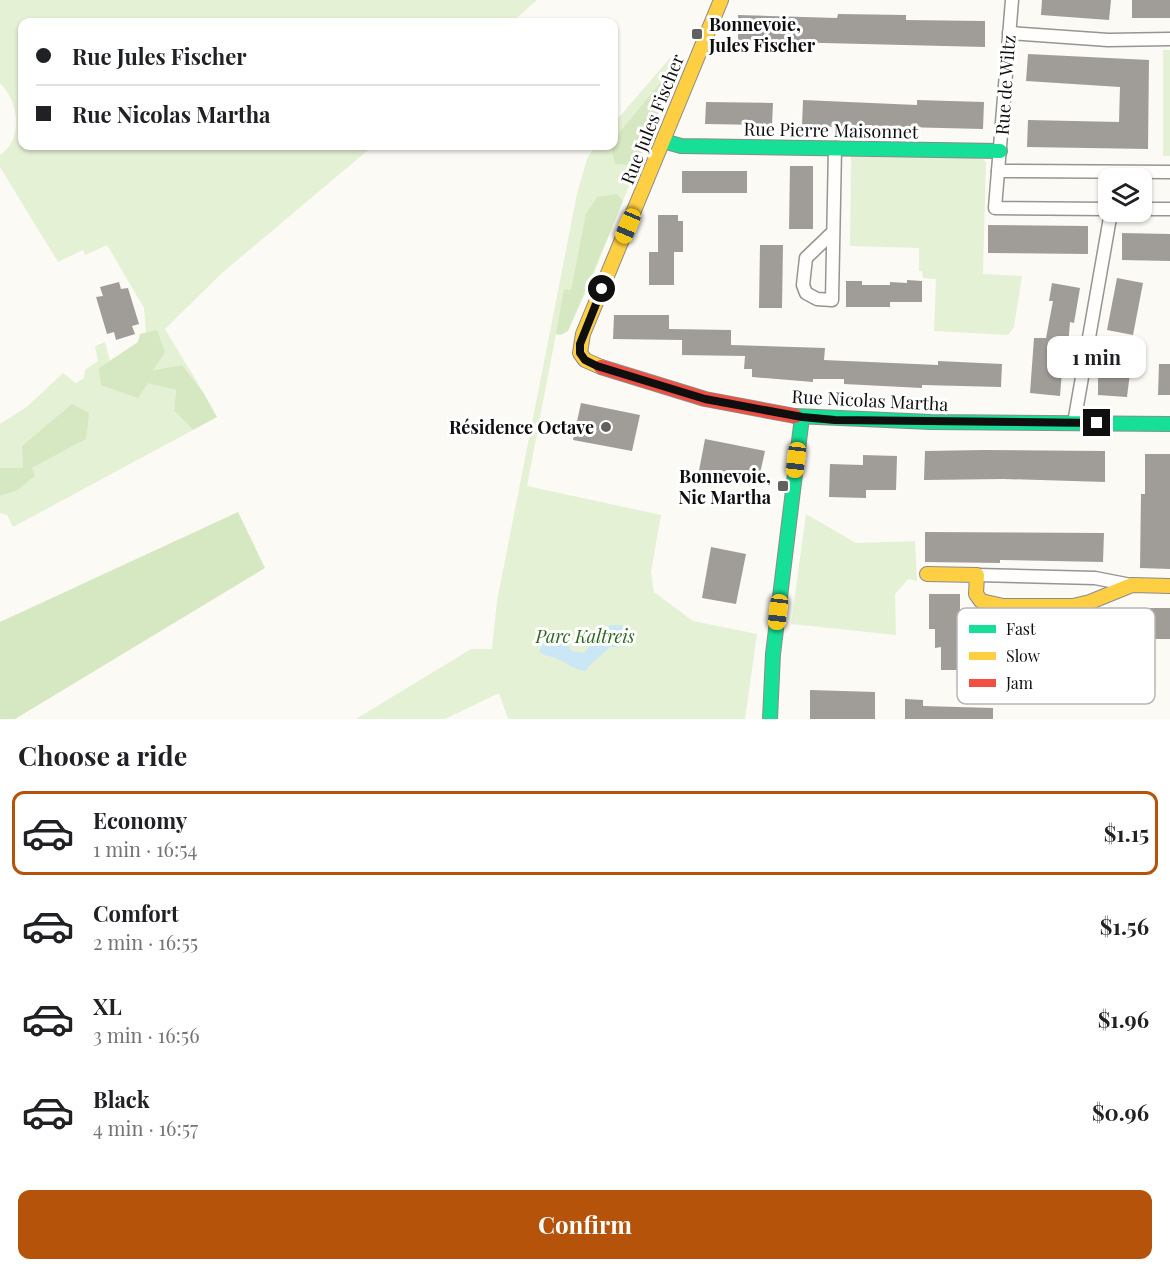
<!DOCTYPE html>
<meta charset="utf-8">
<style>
:root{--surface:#fff;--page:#f6f6f6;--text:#202124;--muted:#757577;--line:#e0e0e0;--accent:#b45309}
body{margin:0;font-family:"Playfair Display",serif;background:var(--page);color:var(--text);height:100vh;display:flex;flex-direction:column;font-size:22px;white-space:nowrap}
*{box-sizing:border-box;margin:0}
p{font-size:20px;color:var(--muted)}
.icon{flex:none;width:33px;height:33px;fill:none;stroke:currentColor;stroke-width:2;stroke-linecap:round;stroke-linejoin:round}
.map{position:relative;height:719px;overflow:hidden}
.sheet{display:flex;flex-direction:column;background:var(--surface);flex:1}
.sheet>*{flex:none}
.banner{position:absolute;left:18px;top:18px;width:600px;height:132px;border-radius:12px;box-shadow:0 2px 4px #0004;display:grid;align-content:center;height:132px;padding:0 18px;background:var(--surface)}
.tools{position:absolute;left:1098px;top:168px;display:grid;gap:12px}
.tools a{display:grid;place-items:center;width:54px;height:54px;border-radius:12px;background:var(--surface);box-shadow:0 2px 4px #0004;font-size:30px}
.end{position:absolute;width:27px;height:27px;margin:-14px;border:8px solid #0f0f0f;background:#fff;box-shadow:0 0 0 3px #fff}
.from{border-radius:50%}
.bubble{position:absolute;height:42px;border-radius:12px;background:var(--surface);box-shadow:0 2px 4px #0004;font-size:20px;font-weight:700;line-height:42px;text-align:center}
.car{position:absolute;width:18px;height:36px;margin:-18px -9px;border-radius:8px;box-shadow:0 0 4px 2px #0007;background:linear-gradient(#f5c518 24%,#345 0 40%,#f5c518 0 76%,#345 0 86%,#f5c518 0)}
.banner b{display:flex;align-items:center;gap:21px;height:57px;font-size:22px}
.banner b+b{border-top:2px solid var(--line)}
.banner i{width:15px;height:15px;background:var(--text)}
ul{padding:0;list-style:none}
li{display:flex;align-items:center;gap:18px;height:84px;margin:0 12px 9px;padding:0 6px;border:3px solid transparent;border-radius:12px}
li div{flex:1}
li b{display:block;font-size:22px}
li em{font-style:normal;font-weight:700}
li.selected{border-color:var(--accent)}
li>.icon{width:54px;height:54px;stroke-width:1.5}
h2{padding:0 18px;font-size:27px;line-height:72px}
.primary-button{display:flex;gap:12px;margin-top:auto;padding:12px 18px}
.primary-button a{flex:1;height:69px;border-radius:12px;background:var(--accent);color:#fff;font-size:24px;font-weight:700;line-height:69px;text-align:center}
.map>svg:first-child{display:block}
.green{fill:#e5f1d4}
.forest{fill:#d6e8c2}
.water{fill:#cbe7f5}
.building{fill:#a09d99}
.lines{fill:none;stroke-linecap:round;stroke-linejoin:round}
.street-casing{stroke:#969592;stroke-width:15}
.fast-casing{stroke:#8c8b89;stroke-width:16}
.slow-casing{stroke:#8c8b89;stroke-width:16}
.jam-casing{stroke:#8c8b89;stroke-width:16}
.street{stroke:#fffefd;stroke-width:12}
.fast{stroke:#16e098;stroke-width:14}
.slow{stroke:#ffcf43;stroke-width:14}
.jam{stroke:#f24e42;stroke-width:14}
.route{stroke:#0f0f0f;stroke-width:8}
.poi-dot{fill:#62615f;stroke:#fff;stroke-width:2}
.labels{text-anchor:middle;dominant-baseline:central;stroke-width:6;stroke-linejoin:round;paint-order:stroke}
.poi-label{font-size:18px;font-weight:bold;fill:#0f0f0f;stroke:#fff;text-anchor:end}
.street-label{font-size:18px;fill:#0f0f0f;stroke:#fff}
.park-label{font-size:18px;font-style:italic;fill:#2f671f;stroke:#fff}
.key{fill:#fff;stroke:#b7b7b7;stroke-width:1.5}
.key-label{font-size:16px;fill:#0f0f0f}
</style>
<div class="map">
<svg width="1170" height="719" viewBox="0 0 1170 719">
<rect width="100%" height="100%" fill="#fcfaf4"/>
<!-- green -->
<g class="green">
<path d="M0,0H537L512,22H22V146H373L223,272L165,329L203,392L182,365L152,370L157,330L146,334L144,308L107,245L85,255L83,250L58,262L0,167V155C24,139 19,102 0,83Z"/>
<rect x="1163" y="50" width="7" height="106"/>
<path d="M676,51L679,54L672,64L676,69L590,283L568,331L556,334L527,486L661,515L651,572L654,592L693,621L757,634L745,719H508L499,693L445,719H356L471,649H492L497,601L577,194L587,159L595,146H614V123Z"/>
<path d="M851,155L981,157L986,162L983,274L1022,276L1014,327L1008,335L934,331L936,279L923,278L922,271H919V248L850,246Z"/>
<path d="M105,342L110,361L99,368L176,390L174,411L193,430L13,527L7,515L0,513V496L16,491L32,468L86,439L23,468H0V424L28,406L63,373L76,383L84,378L85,370L98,361L95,346Z"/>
<path d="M806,514L856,543L915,541L917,581L908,579L895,594L896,635L791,624Z"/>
</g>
<!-- forest -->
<g class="forest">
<path d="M674,66L676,69L637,165L615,164L611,146H614V139Z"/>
<path d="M617,194L623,201L568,331L561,335L556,334L564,289L571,290L586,214L597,197Z"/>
<path d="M157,330L165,352L153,370L182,365L203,392L217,417L193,430L174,411L176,390L148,383L138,398L101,385L99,368L138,342L140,334Z"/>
<path d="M72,404L89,413L86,439L32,468L35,476L16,491L0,496V468H23L22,446Z"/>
<path d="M238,512L265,568L15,719H0V622Z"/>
</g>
<!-- water -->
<path class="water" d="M611,625H621L628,635V640L617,647H609C602,657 592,660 586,671C574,670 569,664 558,659C551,656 545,656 539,652L543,643L553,637L566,642L572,651L584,653L603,629Z"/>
<!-- building -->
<g class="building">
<path d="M1042,0H1111L1109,20L1041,15Z"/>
<rect x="1132" y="0" width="38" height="18"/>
<path d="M838,14L906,15V20L985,21V47L738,41V15L837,18Z"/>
<path d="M1028,54L1149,60L1148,149L1027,147L1028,120L1119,122L1120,87L1026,81Z"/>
<path d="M803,100L917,105V100L984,102L983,129L901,127L900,131L802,125Z"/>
<path d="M706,102L773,103L772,125L705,124Z"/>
<path d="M790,166H813V229H789Z"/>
<rect x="682" y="171" width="65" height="22"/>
<path d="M658,215H678V221H683V252H674V285H649V252H658Z"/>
<path d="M988,225L1088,226V254L988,253Z"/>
<path d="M1122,233L1170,234V261L1122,260Z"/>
<path d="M760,245H783L782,308H759Z"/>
<path d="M1117,278L1143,283L1133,335L1107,330Z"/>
<path d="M907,280L922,281V302H890V307H846V281H862V285H890V282L907,283Z"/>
<path d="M119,282L121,289L128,288L139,324L132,326L135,334L116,340L114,332L107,334L96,297L103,296L100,287Z"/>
<path d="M1052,283L1080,288L1074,323L1070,322L1067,359L1063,358L1060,396L1030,393L1034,338H1046L1053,301H1049Z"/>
<path d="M614,315H669V329L731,330V345L825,348L824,360L938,365V361L1002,364L1001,387L922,385V388L844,384V379H813V382L752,377V369H744L745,356L682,355V340L613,339Z"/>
<path d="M1103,352L1132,357L1127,397L1098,395V374Z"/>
<path d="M1159,364H1170V395H1158Z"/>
<path d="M581,403L640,415L632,451L573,440Z"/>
<path d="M705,439L765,451L757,487L698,476Z"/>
<path d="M984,450L1105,451V482L1004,479L924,480L925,451Z"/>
<path d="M1145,454H1170V569L1140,568L1141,494H1145Z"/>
<path d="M863,455L897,456L896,490H866V498L829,497L830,464L863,465Z"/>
<path d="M925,532L1104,533L1103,562L1000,560V563L925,562Z"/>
<path d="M711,547L746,554L736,604L702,598Z"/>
<path d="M929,594H960V612H963V629H966V647H971V670H941V647L935,648V629H929Z"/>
<path d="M1149,608H1170V639H1149V642H1133V645H1117V648H1102V650H1070V653L1014,652L1015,622L1081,624V620H1102V616L1149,613Z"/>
<path d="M810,690L875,692V719H810Z"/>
<path d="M905,699L923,700V706L993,708V719H905Z"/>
</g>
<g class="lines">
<!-- street casing -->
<g class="street-casing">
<g id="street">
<path d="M1012,0L995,208L1108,209"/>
<path d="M1009,33L1108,40L1170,39"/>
<path d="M998,171L1170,172"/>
<path d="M1142,209H1170"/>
<path d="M833,232L806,258L803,285L806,293L817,299L832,300L835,148"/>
<path d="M1074,423L1111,212"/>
<path d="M977,575L1095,578L1131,585"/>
</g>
</g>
<!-- fast casing -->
<g class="fast-casing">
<g id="fast">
<path d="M663,141L681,146L1000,151"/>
<path d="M795,416L931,422L1170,424"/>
<path d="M770,719L773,654L802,417"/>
</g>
</g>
<!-- slow casing -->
<g class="slow-casing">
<g id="slow">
<path d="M601,367L585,360L580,353L583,334L721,0"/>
<path d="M927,574L977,575L976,594L981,601L1003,606H1073L1090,602L1132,585L1170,586"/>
</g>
</g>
<!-- jam casing -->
<g class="jam-casing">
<path id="jam" d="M601,367L705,399L795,416"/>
</g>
<!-- street -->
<use href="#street" class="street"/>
<!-- fast -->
<use href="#fast" class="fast"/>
<!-- slow -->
<use href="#slow" class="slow"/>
<!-- jam -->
<use href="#jam" class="jam"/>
</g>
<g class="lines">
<!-- route -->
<path class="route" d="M602,289L580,344V353L585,360L597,366L705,399L802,417L835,420L1097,423"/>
</g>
<!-- markers -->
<g class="poi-dot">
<rect x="691" y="28" width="12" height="12" rx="3"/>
<circle cx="606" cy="427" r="6"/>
<rect x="777" y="480" width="12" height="12" rx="3"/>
</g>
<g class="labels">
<!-- poi labels -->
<g class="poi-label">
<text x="709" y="24" text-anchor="start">Bonnevoie,<tspan x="709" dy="21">Jules Fischer</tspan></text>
<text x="594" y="427">Résidence Octave</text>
<text x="771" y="476">Bonnevoie,<tspan x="771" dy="21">Nic Martha</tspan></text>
</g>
<!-- street labels -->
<g class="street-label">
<text transform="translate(1005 85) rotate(-86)">Rue de Wiltz</text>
<text transform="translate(652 119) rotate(-68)">Rue Jules Fischer</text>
<text transform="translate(831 130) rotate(1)">Rue Pierre Maisonnet</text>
<text transform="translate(870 400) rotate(3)">Rue Nicolas Martha</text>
</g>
<!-- park labels -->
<g class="park-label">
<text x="585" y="636">Parc Kaltreis</text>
</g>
</g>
<!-- legend -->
<rect x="957" y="608" width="198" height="96" rx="9" class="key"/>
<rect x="969" y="625" width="27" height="8" fill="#16e098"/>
<rect x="969" y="652" width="27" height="8" fill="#ffcf43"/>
<rect x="969" y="679" width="27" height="8" fill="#f24e42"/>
<g class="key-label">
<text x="1006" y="635">Fast</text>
<text x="1006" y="662">Slow</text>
<text x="1006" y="689">Jam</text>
</g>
</svg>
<div class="tools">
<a><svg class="icon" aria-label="layers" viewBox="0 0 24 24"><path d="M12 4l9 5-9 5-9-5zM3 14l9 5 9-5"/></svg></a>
</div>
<i class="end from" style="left:602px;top:289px"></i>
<i class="end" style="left:1097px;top:423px"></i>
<div class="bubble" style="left:1047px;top:336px;width:99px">1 min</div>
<i class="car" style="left:628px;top:226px;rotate:203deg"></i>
<i class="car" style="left:796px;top:460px;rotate:187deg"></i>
<i class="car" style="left:778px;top:612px;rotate:187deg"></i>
<div class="banner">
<b><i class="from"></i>Rue Jules Fischer</b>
<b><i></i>Rue Nicolas Martha</b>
</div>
</div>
<section class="sheet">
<h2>Choose a ride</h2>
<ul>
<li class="selected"><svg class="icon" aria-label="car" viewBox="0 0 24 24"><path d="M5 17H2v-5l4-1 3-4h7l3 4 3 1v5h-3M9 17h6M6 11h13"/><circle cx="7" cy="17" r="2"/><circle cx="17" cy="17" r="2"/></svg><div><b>Economy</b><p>1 min · 16:54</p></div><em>$1.15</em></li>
<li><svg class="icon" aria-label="car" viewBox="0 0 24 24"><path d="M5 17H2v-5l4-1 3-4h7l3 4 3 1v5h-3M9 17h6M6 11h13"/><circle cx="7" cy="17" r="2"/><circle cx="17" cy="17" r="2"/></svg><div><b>Comfort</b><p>2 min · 16:55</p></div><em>$1.56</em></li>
<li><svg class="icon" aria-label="car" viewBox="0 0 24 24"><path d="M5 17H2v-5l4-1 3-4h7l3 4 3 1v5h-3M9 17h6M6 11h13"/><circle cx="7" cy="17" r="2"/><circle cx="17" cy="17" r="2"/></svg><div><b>XL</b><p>3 min · 16:56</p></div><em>$1.96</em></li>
<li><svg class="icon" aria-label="car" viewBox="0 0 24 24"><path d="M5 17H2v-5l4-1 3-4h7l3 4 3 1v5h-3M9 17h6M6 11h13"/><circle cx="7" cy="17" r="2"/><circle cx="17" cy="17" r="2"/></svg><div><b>Black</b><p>4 min · 16:57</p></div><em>$0.96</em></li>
</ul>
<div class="primary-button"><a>Confirm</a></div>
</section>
